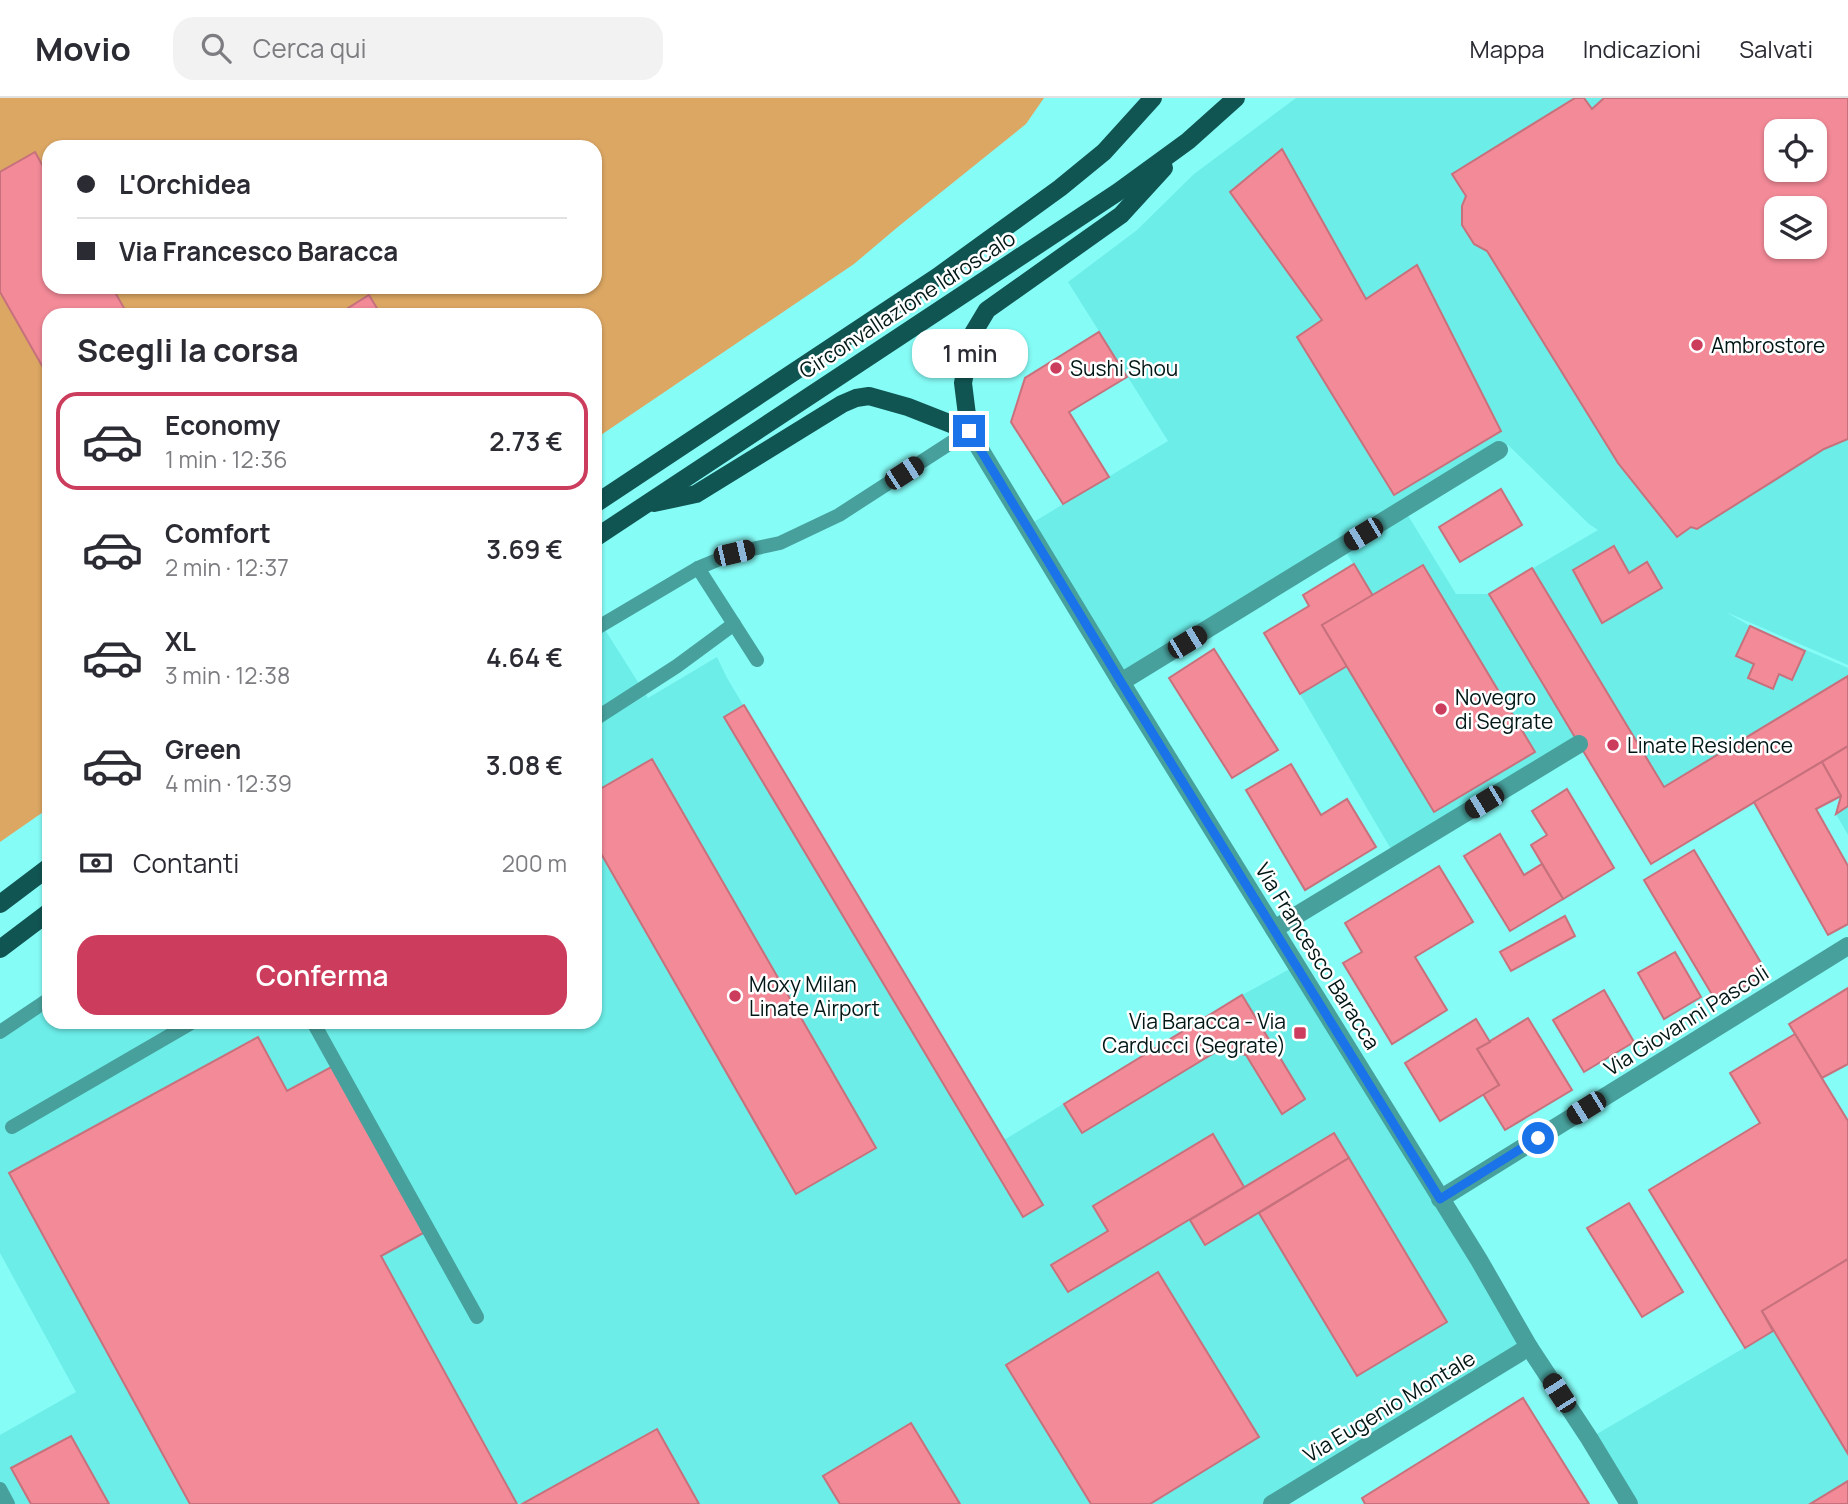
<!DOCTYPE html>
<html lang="it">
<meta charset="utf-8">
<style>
:root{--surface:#fff;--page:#f2f2f3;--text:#2b2b33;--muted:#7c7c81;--line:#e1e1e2;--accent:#cc3c5c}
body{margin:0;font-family:Manrope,sans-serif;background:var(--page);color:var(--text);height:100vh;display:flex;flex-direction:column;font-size:26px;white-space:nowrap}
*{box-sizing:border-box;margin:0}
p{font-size:23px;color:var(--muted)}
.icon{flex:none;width:38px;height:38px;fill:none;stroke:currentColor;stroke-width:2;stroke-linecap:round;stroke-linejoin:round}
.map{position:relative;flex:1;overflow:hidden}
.drawer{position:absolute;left:42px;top:210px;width:560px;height:721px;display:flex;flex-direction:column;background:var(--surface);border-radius:21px;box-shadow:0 2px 5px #0004}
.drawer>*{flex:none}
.hud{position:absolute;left:42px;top:42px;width:560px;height:154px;border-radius:21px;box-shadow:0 2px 5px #0004;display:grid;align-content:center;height:154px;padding:0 35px;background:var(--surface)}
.buttons{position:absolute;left:1764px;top:21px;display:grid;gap:14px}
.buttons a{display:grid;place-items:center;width:63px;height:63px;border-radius:14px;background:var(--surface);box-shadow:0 2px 5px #0004;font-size:35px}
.end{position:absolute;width:32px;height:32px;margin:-16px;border:9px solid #1a73e8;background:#fff;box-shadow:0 0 0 4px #fff}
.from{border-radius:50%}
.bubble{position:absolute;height:49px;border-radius:21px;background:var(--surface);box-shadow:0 2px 5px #0004;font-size:23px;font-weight:600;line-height:49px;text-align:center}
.car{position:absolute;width:21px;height:42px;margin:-21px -10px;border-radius:9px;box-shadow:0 0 5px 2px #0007;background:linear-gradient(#222 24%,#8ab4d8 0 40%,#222 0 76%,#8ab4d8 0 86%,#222 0)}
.hud b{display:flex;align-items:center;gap:24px;height:66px;font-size:26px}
.hud b+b{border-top:2px solid var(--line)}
.hud i{width:18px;height:18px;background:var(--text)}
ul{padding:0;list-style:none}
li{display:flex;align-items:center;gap:21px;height:98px;margin:0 14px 10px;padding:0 21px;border:4px solid transparent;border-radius:21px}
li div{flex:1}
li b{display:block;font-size:26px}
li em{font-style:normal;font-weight:600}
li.on{border-color:var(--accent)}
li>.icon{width:63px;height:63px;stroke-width:1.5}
h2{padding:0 35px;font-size:32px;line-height:84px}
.pay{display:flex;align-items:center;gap:18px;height:77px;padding:0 35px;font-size:26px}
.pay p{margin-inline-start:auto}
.action{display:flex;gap:14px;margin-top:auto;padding:14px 35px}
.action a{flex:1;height:80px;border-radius:21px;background:var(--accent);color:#fff;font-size:28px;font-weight:600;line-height:80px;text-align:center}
header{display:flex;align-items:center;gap:42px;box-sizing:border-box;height:98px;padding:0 35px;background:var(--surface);border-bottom:2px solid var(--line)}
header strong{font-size:33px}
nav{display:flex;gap:38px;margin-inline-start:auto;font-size:24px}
.search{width:490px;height:63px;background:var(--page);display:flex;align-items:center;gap:18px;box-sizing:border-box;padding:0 24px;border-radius:21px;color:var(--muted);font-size:26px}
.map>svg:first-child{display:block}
.built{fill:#6cede8;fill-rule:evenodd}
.green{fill:#dca763;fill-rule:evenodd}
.building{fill:#f38a98;stroke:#c7717d;stroke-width:2;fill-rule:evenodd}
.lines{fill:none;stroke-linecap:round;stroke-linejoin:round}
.lane{stroke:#47a09c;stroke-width:14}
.street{stroke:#47a09c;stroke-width:18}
.primary{stroke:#115553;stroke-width:18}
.route{stroke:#1a73e8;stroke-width:9}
.poi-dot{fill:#cc3c5c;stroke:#fff;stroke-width:2.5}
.labels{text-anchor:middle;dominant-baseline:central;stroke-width:5;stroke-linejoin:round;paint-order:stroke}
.street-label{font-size:21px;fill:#001716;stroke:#fff}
.poi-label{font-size:21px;fill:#001716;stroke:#fff;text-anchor:start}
</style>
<header>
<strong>Movio</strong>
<div class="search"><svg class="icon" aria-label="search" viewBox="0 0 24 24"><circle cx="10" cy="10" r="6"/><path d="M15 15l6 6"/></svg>Cerca qui</div>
<nav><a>Mappa</a><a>Indicazioni</a><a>Salvati</a></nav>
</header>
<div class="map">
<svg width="1848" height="1406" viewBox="0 0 1848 1406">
<rect width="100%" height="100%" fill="#86fcf7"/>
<!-- built -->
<g class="built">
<path d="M1296,0H1848V567L1726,514L1750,528L1848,570V737L1836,716L1840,698L1822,664L1651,766L1580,649L1395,758L1300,596L1347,568L1372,497L1343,449L1121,584L1027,428L1168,343L1068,184L1137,132L1194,76ZM1776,33H1815V72H1776ZM1776,110H1815V149H1776ZM1508,347L1589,426L1598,432L1489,496H1456L1404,411Z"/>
<path d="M602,527L648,600L717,559L727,580L1004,1042L1242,897L1297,867L1529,1249L1272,1406H0V1337L76,1294L0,1155V934L49,901V924H595V531Z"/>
<path d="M1848,1161V1383L1810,1406H1629L1590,1340L1773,1233L1762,1213Z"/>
</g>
<!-- green -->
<path class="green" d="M0,0H1044L1026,26L899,128L854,166L595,341V217H49V710L0,744ZM49,49H595V189H49Z"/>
<!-- building -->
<g class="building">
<path d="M1575,0H1584L1592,11L1604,0H1848V341L1824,351L1697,431L1691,429L1677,439L1618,365L1487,153L1474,146L1462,127V108L1466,98L1452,76ZM1776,33H1815V72H1776ZM1776,110H1815V149H1776Z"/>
<path d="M1282,51L1366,201L1417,167L1501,333L1394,397L1297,239L1322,222L1230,94Z"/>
<path d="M35,54L49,79V189H112L128,217H49V280L0,194V74Z"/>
<path d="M369,197L381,217H337Z"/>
<path d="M1099,234L1127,279L1069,314L1109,379L1063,406L1011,324L1025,280Z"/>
<path d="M1501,391L1522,427L1460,464L1439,429Z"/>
<path d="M1614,448L1629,475L1647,464L1662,490L1602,525L1573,472Z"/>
<path d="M1354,466L1373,498L1322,527L1347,568L1300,596L1264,535L1309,508L1303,497Z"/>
<path d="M1423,467L1535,654L1434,714L1322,527Z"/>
<path d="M1532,470L1664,689L1848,578V648L1651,766L1489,496Z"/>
<path d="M1750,528L1805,553L1792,582L1779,576L1773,591L1748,580L1754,566L1736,558Z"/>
<path d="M1214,551L1278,652L1232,680L1169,580Z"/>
<path d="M744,607L1043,1107L1023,1119L724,619Z"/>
<path d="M1848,648V708L1836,716L1841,698L1822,664Z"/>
<path d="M652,661L876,1050L796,1096L595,745V694Z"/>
<path d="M1822,664L1841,698L1816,711L1848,768V826L1828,837L1754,704Z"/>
<path d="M1291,666L1321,717L1347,701L1376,749L1305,792L1246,692Z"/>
<path d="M1567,691L1614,770L1563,801L1531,747L1547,737L1532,713Z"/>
<path d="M1500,736L1524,777L1542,766L1563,801L1510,833L1464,758Z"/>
<path d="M1694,752L1767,875L1717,905L1644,782Z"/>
<path d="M1439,768L1473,824L1415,859L1447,912L1392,946L1343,865L1362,854L1345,825Z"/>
<path d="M1565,818L1575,838L1511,873L1500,854Z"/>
<path d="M1675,854L1701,899L1664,921L1638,875Z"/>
<path d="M1848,890V966L1822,980L1789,926Z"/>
<path d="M1604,892L1634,944L1584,974L1553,922Z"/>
<path d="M1242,897L1305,1001L1282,1016L1246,957L1219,952L1082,1035L1064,1006Z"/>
<path d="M1528,920L1572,992L1505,1032L1483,996L1499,987L1477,951Z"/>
<path d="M1476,921L1490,944L1477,951L1499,987L1440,1023L1405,965Z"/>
<path d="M1795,936L1848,1023V1161L1762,1213L1773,1233L1745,1250L1649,1092L1760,1025L1730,975Z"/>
<path d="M258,939L287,993L333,968L425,1134L381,1158L517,1406H190L9,1075Z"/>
<path d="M1334,1035L1349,1060L1205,1147L1190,1122Z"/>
<path d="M1213,1036L1244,1089L1068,1194L1051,1167L1108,1133L1093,1108Z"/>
<path d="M1349,1060L1447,1224L1357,1278L1259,1115Z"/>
<path d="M1629,1105L1683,1194L1642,1219L1587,1130Z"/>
<path d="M1848,1161V1356L1762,1213Z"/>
<path d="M1158,1174L1259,1339L1150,1406H1091L1006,1267Z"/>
<path d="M1523,1300L1589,1406H1365L1362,1400Z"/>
<path d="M911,1325L960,1406H840L823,1378Z"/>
<path d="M657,1331L699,1406H522Z"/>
<path d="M71,1338L109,1406H31L11,1370Z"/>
<path d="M1848,1383V1406H1810Z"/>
</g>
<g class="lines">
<!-- lane -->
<g class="lane">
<path d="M698,470L757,562"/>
<path d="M595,531L698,470L734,455L780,445L839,417L969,333"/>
<path d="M595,621L677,568L734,526"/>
<path d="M313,924L477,1219"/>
<path d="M0,934L49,901"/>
<path d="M12,1029L193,924"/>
<path d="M0,1391L8,1406"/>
</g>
<!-- street -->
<g class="street">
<path d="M969,333L1121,584L1479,1162L1529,1249L1589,1340L1629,1406"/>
<path d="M1121,584L1499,352"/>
<path d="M1274,831L1579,646"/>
<path d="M1440,1101L1848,848"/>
<path d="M1272,1406L1529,1249"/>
</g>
<!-- primary -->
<g class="primary">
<path d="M654,405L696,396L842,306L856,300L869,298L908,309L969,333L963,285L972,237L987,212L1121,117L1164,70"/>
<path d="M595,406L937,179L1060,90L1104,54L1153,0"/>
<path d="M595,440L1118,94L1188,43L1236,0"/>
<path d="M0,806L49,769"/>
<path d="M0,851L49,814"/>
</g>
</g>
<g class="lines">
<!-- route -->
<path class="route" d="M969,333L1121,584L1440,1101L1538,1040"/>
</g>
<!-- markers -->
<g class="poi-dot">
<circle cx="1697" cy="247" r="7"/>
<circle cx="1056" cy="270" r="7"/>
<circle cx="1441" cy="611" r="7"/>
<circle cx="1613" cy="647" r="7"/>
<circle cx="735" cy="898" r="7"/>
<rect x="1293" y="928" width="14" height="14" rx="3.5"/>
</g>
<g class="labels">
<!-- street labels -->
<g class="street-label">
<text transform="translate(907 206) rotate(-33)">Circonvallazione Idroscalo</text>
<text transform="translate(1318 858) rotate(58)">Via Francesco Baracca</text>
<text transform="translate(1686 922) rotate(-32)">Via Giovanni Pascoli</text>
<text transform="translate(1389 1308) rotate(-31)">Via Eugenio Montale</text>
</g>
<!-- poi labels -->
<g class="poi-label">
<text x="1711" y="247">Ambrostore</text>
<text x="1070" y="270">Sushi Shou</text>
<text x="1455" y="599">Novegro<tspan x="1455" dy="24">di Segrate</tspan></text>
<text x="1627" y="647">Linate Residence</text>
<text x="749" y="886">Moxy Milan<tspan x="749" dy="24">Linate Airport</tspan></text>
<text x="1286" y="923" text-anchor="end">Via Baracca - Via<tspan x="1286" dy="24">Carducci (Segrate)</tspan></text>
</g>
</g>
</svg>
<div class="buttons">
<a><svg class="icon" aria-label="locate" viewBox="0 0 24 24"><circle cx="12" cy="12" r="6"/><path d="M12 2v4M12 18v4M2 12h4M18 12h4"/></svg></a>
<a><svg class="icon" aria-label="layers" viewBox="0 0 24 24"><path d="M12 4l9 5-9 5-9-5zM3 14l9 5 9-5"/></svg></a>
</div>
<i class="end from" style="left:1538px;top:1040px"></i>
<i class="end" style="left:969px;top:333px"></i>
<div class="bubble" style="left:912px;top:231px;width:116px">1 min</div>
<i class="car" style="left:904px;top:375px;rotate:57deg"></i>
<i class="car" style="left:1363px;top:436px;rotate:239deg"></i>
<i class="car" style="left:734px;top:455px;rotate:77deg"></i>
<i class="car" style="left:1187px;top:544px;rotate:59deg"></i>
<i class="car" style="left:1484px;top:704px;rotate:239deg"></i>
<i class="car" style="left:1586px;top:1010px;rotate:238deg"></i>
<i class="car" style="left:1559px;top:1295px;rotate:327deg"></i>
<div class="hud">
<b><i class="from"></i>L'Orchidea</b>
<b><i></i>Via Francesco Baracca</b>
</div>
<section class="drawer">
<h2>Scegli la corsa</h2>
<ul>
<li class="on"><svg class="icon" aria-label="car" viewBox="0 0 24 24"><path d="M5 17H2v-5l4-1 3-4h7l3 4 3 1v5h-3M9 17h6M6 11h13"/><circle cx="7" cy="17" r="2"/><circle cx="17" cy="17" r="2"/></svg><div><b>Economy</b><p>1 min · 12:36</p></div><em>2.73 €</em></li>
<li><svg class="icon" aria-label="car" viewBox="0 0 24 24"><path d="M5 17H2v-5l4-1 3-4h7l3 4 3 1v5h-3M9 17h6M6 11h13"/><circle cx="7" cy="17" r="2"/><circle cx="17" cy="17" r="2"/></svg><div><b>Comfort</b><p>2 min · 12:37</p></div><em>3.69 €</em></li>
<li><svg class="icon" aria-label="car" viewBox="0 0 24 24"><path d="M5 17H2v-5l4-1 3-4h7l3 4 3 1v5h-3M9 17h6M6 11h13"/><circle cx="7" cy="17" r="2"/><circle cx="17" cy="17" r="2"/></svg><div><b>XL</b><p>3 min · 12:38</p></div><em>4.64 €</em></li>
<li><svg class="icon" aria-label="car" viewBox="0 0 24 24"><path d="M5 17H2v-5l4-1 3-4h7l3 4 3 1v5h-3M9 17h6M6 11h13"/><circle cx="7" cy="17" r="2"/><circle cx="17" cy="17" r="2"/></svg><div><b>Green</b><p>4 min · 12:39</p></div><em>3.08 €</em></li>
</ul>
<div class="pay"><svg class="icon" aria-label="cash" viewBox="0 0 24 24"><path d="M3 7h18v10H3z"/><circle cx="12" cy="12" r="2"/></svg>Contanti<p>200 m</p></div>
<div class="action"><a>Conferma</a></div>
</section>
</div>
